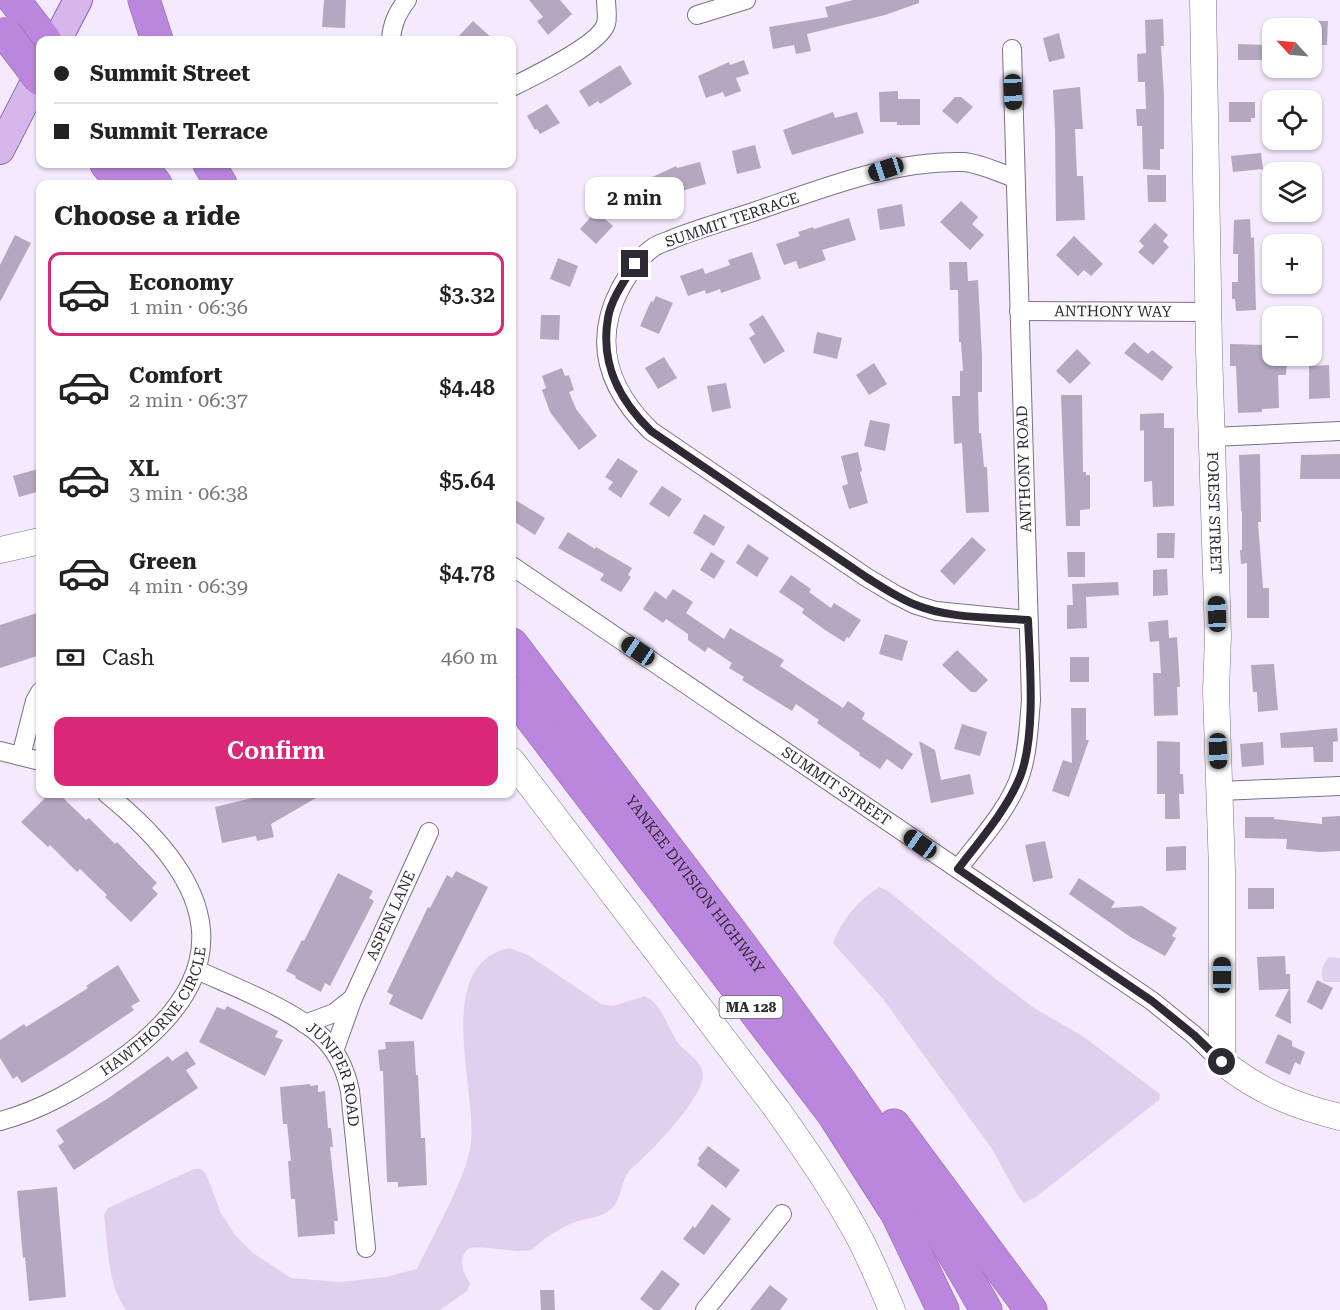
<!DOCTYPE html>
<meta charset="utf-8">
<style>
:root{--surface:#fff;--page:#f6f6f6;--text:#222;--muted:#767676;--line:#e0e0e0;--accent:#db2777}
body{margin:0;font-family:"Roboto Serif",serif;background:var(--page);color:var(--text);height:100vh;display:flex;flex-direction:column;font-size:22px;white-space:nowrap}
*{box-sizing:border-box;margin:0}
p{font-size:20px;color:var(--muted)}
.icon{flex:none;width:33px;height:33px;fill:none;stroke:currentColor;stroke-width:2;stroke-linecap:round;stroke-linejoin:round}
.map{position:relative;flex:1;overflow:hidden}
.sheet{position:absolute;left:36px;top:180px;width:480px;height:618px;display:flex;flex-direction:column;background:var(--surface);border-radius:12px;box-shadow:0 2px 4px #0004}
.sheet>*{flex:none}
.banner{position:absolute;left:36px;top:36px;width:480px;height:132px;border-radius:12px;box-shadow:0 2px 4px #0004;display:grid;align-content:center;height:132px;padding:0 18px;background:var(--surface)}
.needle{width:39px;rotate:296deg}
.fabs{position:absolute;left:1262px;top:18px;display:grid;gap:12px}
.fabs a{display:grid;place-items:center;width:60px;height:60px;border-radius:12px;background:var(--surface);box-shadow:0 2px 4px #0004;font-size:30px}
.end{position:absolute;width:27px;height:27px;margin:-14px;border:8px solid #2f2933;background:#fff;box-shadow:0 0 0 3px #fff}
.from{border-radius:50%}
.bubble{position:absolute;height:42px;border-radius:12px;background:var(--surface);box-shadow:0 2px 4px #0004;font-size:20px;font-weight:600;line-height:42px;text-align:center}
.car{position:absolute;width:18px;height:36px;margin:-18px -9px;border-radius:8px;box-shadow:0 0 4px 2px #0007;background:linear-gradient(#222 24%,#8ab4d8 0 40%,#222 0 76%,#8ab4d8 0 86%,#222 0)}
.banner b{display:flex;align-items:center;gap:21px;height:57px;font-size:22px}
.banner b+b{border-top:2px solid var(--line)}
.banner i{width:15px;height:15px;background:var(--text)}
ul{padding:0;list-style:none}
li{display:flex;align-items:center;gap:18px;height:84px;margin:0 12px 9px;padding:0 6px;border:3px solid transparent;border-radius:12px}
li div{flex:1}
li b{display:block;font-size:22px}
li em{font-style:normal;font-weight:600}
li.on{border-color:var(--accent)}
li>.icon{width:54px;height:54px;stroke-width:1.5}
h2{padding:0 18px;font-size:27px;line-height:72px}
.pay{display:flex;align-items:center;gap:15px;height:66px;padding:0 18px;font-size:22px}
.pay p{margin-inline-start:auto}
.action{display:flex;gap:12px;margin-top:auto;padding:12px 18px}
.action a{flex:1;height:69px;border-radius:12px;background:var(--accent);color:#fff;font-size:24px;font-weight:600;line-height:69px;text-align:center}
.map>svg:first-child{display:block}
.green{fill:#e1cff0}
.building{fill:#b5a7c0}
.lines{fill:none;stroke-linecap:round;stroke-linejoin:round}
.street-casing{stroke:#7c7086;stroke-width:20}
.secondary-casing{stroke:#7c7086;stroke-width:27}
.primary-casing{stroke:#8965a2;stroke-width:30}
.highway-casing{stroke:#8965a2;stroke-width:33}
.street{stroke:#fff;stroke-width:18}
.secondary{stroke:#fff;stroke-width:26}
.primary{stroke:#d6b6eb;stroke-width:28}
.highway{stroke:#ba86de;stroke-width:32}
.highway-bridge-casing{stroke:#8965a2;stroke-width:33;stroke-linecap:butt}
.highway-bridge{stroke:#ba86de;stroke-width:32}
.route{stroke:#2f2933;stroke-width:8}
.labels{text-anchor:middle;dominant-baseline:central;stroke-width:4.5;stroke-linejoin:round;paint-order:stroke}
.shield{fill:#fff;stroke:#6d6970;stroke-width:1.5}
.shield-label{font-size:14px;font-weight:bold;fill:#2f2933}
.street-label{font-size:15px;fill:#2f2933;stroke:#fff}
</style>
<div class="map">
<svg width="1340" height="1310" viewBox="0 0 1340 1310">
<rect width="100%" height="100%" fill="#f4e9fd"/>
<!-- green -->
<g class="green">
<path d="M879,887L888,891L997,980L1036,1009L1084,1037L1160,1094L1159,1100L1036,1197L1024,1203L1018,1196L992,1149L883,999L833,943C843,918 857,902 879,887Z"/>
<path d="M509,948L528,955L601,1004L613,1006L645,996C663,1005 667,1027 678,1043C685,1052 699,1059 702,1070C710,1091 656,1146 640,1161C637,1164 633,1167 630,1170C620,1181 622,1201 610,1210C599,1219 584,1218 572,1223C561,1228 550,1235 541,1242C537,1245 534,1249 530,1250C515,1254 474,1243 467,1250C457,1259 464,1274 470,1283L467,1291L440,1310H126C107,1283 108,1246 104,1215L108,1208L194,1169H201L206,1174L221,1213L235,1235L253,1253L291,1278L340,1282L386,1277L417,1269C433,1235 467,1178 471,1142C477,1088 432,965 509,948Z"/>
<path d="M1329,957L1340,958V982H1324C1319,973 1323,964 1329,957Z"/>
</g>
<!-- building -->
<g class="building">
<path d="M324,0H346L345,28L322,27Z"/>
<path d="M529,0H560L572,14L548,35L537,21L543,17Z"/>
<path d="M853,0H919V3L885,15L807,34L811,51L796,54L794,45L773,49L769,27L828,17L825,7Z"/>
<path d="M1163,19L1164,46H1161L1164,96V149H1160V170L1143,169L1142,126H1137L1136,109H1146L1145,82H1138L1137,54L1146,53L1145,20Z"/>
<path d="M473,21L494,40H455Z"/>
<path d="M1311,21H1328L1327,45H1311Z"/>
<path d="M1059,33L1065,58L1049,62L1043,38Z"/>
<path d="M1238,44L1268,45V60H1238Z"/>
<path d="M744,60L749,74L736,78L741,91L725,97L723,92L706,98L698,76L729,62L730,65Z"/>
<path d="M620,65L632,84L600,104L598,101L589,107L579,91Z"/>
<path d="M1080,87L1083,129H1075L1077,176H1083L1085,220L1056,221L1055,129L1053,90Z"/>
<path d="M898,91V99H920V125H897V122H880L879,92Z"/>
<path d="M955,97H961L973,107L957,124L942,111Z"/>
<path d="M1229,102H1255V118H1251V122H1229Z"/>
<path d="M547,104L560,123L540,134L537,129L535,130L527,116Z"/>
<path d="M833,112L835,118L857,112L864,133L792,155L783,130Z"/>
<path d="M755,145L761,168L737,174L732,151Z"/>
<path d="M1261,153L1263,169L1233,172L1231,156Z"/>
<path d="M700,162L706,184L657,198L658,201L628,215L618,193L676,166L677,168Z"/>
<path d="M1147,175H1166V202H1148Z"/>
<path d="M961,201L978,217L972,224L984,235L970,250L940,222Z"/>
<path d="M902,204L905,226L880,230L877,209Z"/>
<path d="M596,211L613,226L596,244L580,229Z"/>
<path d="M849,218L856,240L822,250L826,260L799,269L796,261L784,265L776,244L800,236L798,232L813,227L814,229Z"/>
<path d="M1250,219L1251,238L1254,237L1256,310L1236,311L1235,299H1232V282H1238V254H1233L1234,220Z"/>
<path d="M1155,223L1168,235L1163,241L1169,247L1153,265L1138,252L1144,246L1139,241Z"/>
<path d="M15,235L31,243L0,302V265Z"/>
<path d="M1074,236L1103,264L1091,276L1084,270L1078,276L1056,255Z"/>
<path d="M752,252L761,279L721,293L720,289L706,294L705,290L688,296L680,276L703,268L705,274L730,265L728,260Z"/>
<path d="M558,258L578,266L570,287L550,279Z"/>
<path d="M949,262H967L968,281L978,280L982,356V392H978L979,433H981L984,467H987L989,512L966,513L962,443L954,444L952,396H960V371H963L961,342H959L958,290H950Z"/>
<path d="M656,296L673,303L659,334L640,326L651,301L653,302Z"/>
<path d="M541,315H560L559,340L540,339Z"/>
<path d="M763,315L785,351L764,364L749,338L755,334L749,324Z"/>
<path d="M817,332L842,338L837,359L813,353Z"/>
<path d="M1134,342L1148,354L1152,350L1173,367L1162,381L1124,353Z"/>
<path d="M1230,344L1267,345V360L1287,362L1286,375H1278L1279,408L1262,409V412L1238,413L1236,366H1230Z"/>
<path d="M1077,349L1091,363L1070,384L1056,371Z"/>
<path d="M664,357L677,378L658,389L645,368Z"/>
<path d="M874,363L887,384L869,395L856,375Z"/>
<path d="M1329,365L1330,398L1309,399V366Z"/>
<path d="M562,368L565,376L569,375L574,390L569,392L576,409L597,436L579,450L550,412L542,390L546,388L542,376Z"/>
<path d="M726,383L731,408L712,412L707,386Z"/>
<path d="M1061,395H1082L1083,472H1086V475H1090V509L1080,510V526H1066Z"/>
<path d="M1164,413V428H1174V506L1153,507L1152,481L1144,482V430L1140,431V414Z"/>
<path d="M870,420L890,424L885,451L864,446Z"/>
<path d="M858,452L862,471L860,472L868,503L849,509L842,486L848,484L841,456Z"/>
<path d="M1260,454L1261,522H1258L1263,588H1269V618H1247V563L1241,564L1240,550H1242V511H1241L1239,455Z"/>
<path d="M1340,454V479H1300L1301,455Z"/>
<path d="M618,458L638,471L621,498L608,489L613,482L605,477Z"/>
<path d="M38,469L40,491L19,497L13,476Z"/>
<path d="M662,486L682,499L669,517L649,504Z"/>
<path d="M512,498L545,518L535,535L512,520Z"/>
<path d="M704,514L725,527L714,546L693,533Z"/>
<path d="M568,532L595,549L596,547L632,568L628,575L631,577L621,592L600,580L604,574L558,548Z"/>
<path d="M1157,533H1175L1174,558H1157Z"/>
<path d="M972,537L986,550L954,585L940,571Z"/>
<path d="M748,544L769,558L757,577L736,563Z"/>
<path d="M711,552L725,561L714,579L700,570Z"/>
<path d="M1067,552H1085V577H1068Z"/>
<path d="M1167,569L1168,595L1153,596V570Z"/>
<path d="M791,575L811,589L809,592L831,608L834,603L861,620L849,638L847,637L844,642L825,630L802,613L804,609L779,592Z"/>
<path d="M1118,582L1119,595L1086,597L1087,628L1067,629V605H1073L1072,584Z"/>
<path d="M673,589L693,602L686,613L724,639L730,628L784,660L780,666L843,708L848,701L865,713L862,719L913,754L902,770L887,759L880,769L859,755L860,753L817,723L819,720L796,704L792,711L742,680L744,677L729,668L732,663L708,647L705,652L688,640V634L666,619L663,623L643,609L655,591L666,599Z"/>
<path d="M40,612V655L0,668V625Z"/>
<path d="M1168,620L1169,638L1177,637L1180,687H1177L1178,715L1154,716L1153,673H1161L1159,641L1150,642L1148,622Z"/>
<path d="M885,634L908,641L902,661L879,654Z"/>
<path d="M957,650L988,680L976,692H971L942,665Z"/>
<rect x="1070" y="657" width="19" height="25"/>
<path d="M1274,664L1278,710L1258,712L1257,692H1253L1251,665Z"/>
<path d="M1071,708H1086V740H1089L1069,797L1052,791L1063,760L1072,763Z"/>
<path d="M962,724L987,732L980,756L954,749Z"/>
<path d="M1337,728L1338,741L1333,742V762H1314L1313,747L1281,748L1280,733Z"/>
<path d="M919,741L935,750L941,780L970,774L974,794L931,803Z"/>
<path d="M1157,741L1180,742V774H1183L1184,794H1179L1180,819H1165V794H1157Z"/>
<path d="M1263,742L1264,765L1242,767L1240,744Z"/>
<path d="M49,794H59L86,820L89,818L115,844L117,842L157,883L152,888L158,894L131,922L105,897L107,895L80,869L77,872L50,845L48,847L21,822Z"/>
<path d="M261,794H323L271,824L274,837L257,841L256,836L222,843L215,807L256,797Z"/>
<path d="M1340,816V851L1320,852L1286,849L1287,839L1245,838V817H1274V819L1322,824V817Z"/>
<path d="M1045,841L1053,878L1033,882L1025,845Z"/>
<path d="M1186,846V870L1166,871V847Z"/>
<path d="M456,871L488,887L422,1020L389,1004L393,995L387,992L428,907L430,908L447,875L452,878Z"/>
<path d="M338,873L373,891L369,898L374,901L330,986L325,983L321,992L295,978L296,976L286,971L302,940L304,941Z"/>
<path d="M1079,878L1115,902L1111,908L1142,906L1177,928L1172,936L1176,938L1165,956L1132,938L1069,894Z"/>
<rect x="1248" y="888" width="26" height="21"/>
<path d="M1285,956L1286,974H1290L1291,1024L1275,1016L1289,989L1259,990L1257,957Z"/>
<path d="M118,965L140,1001L131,1006L134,1010L67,1055L22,1083L17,1076L13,1079L0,1058V1040L24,1024L26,1027L88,988L86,986Z"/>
<path d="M1317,980L1333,988L1322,1010L1307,1002Z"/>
<path d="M227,1006L278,1031L275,1037L283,1040L265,1076L199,1042L217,1007L225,1010Z"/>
<path d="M1278,1034L1292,1041V1046L1305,1052L1300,1065L1295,1062L1290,1075L1265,1063Z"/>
<path d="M414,1041L416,1075H418L421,1138H425L427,1185L398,1187V1182H387L383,1071H380L378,1050L386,1049L385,1042Z"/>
<path d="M187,1051L196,1064L186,1070L198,1088L74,1170L58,1146L64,1142L56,1130L107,1099L168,1056L172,1061Z"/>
<path d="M310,1084V1086L318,1085V1092L325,1091L328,1128H331L333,1147H330L338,1221H334L335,1234L298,1237L295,1199H291L288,1161H291L287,1124H283L280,1087Z"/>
<path d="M708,1146L740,1170L726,1188L697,1165L700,1160L698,1159Z"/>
<path d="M57,1187L66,1297L29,1301L25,1257L23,1258L17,1191Z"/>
<path d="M712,1204L731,1219L704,1255L683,1239L693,1226L695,1228Z"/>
<path d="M662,1270L680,1284L660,1310H654L640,1299Z"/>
<path d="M770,1285L788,1299L780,1310H750Z"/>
<path d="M540,1290H554L555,1310H541Z"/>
</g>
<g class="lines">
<!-- street casing -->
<g class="street-casing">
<g id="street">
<path d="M697,15L746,0"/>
<path d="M391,40C392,24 397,13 407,0"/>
<path d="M512,87C532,77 599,45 606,24C608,17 606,7 606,0"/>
<path d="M1015,178C999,173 980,163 963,162C888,160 814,192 744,215C721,222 698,229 675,238C669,241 660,243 654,247C639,257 629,273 620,289C592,343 609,390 651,431L866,577L896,595L916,605L936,611L1028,620"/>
<path id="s1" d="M1019,311L1209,312"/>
<path d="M1212,437L1340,431"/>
<path id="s2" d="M512,566L1152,1001L1194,1035L1222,1062"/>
<path d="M0,751L40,761"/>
<path d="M21,756L35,701L40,692"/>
<path d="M1220,791L1340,786"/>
<path d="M958,869C979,841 1011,807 1021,773C1028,750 1029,724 1031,700L1012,49"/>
<path id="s3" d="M197,970C234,987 300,1012 326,1041C339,1055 346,1072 350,1091L366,1248"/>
<path d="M305,1024L334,1013L353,998"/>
<path id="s4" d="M334,1051L353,998L429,832"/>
<path id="s5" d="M0,1121C42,1110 79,1088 114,1064C244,974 218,884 107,794"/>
<path d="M705,1310L782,1214"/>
</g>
</g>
<!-- secondary casing -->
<g class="secondary-casing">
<g id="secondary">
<path id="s6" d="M1203,0L1209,349L1218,636L1216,691L1222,870V1062C1259,1091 1294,1106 1340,1117"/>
<path d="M0,550L40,541"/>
<path d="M512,761L776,1108C802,1145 828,1182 850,1221C867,1249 879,1280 892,1310"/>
</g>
</g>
<!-- primary casing -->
<g class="primary-casing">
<g id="primary">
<path d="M57,40L78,0"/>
<path d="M0,150L40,72"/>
</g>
</g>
<!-- highway casing -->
<g class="highway-casing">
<g id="highway">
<path d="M14,0L45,40"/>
<path d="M144,0L157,40"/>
<path d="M106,164L122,184"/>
<path d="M140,164L156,184"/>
<path d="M209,164L221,184"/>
<path id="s7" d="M512,644C585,740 659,837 732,933C823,1055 912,1177 986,1310"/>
<path d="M512,693L833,1114L897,1214L943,1310"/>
<path d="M894,1125L1031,1310"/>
</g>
</g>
<!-- street -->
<use href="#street" class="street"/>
<!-- secondary -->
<use href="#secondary" class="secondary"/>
<!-- primary -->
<use href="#primary" class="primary"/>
<!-- highway -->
<use href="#highway" class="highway"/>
<!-- highway-bridge casing -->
<g class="highway-bridge-casing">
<path id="highway-bridge" d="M5,33L40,79"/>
</g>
<!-- highway-bridge -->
<use href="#highway-bridge" class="highway-bridge"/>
</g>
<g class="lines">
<!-- route -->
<path class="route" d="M635,264C625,280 611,299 608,318C600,364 619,400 651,431L866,577C882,587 898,598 916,605C950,619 992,617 1028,620C1030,664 1036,737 1020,777C1006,811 980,840 958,869L1152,1001L1194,1035L1222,1062"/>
</g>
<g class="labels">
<!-- shield labels -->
<rect class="shield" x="719.5" y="996" width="63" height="22" rx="4.5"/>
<g class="shield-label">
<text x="751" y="1007">MA 128</text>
</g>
<!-- street labels -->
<g class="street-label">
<text transform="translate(732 220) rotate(-19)">SUMMIT TERRACE</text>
<text stroke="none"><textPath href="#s1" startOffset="94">ANTHONY WAY</textPath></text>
<text transform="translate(1024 469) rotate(-92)">ANTHONY ROAD</text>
<text stroke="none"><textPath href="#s6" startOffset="513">FOREST STREET</textPath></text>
<text stroke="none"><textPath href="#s2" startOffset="392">SUMMIT STREET</textPath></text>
<text stroke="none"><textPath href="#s7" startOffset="302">YANKEE DIVISION HIGHWAY</textPath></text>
<text stroke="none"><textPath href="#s4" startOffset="147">ASPEN LANE</textPath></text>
<text stroke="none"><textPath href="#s5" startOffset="196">HAWTHORNE CIRCLE</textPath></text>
<text stroke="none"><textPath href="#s3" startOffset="182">JUNIPER ROAD</textPath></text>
</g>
</g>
</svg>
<div class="fabs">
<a><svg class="needle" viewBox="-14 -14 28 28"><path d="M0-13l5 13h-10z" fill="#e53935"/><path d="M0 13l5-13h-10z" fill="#767676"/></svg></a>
<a><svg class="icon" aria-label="locate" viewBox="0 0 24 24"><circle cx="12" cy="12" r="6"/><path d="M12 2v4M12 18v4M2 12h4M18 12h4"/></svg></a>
<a><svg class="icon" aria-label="layers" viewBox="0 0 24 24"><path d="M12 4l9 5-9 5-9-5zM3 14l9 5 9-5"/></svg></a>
<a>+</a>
<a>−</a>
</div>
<i class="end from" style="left:1222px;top:1062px"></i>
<i class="end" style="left:635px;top:264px"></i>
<div class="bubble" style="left:585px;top:177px;width:99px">2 min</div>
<i class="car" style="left:1013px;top:92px;rotate:178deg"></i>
<i class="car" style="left:886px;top:169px;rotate:252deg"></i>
<i class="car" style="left:1217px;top:614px;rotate:358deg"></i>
<i class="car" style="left:638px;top:651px;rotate:304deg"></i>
<i class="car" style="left:1218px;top:751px;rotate:178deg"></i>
<i class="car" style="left:920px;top:844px;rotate:305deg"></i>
<i class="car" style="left:1222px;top:975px;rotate:0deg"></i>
<div class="banner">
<b><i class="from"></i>Summit Street</b>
<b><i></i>Summit Terrace</b>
</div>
<section class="sheet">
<h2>Choose a ride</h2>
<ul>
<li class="on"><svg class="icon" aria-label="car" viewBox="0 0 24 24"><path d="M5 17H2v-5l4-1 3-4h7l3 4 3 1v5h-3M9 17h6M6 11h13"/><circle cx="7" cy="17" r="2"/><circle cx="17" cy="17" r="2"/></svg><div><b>Economy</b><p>1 min · 06:36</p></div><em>$3.32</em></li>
<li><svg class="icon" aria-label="car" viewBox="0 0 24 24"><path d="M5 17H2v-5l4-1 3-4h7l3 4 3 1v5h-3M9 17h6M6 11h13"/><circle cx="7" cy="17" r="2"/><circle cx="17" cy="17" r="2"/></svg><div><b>Comfort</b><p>2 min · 06:37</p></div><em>$4.48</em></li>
<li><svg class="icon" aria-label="car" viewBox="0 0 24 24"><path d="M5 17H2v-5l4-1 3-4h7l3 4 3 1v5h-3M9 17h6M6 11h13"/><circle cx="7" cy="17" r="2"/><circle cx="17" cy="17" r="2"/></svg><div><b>XL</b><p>3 min · 06:38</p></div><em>$5.64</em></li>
<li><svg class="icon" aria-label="car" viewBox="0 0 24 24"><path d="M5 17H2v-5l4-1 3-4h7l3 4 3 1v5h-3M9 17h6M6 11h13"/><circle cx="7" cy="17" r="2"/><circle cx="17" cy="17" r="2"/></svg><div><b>Green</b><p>4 min · 06:39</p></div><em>$4.78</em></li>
</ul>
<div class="pay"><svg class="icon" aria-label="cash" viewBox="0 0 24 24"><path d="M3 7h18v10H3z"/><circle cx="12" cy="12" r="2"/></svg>Cash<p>460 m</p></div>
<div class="action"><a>Confirm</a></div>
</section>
</div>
